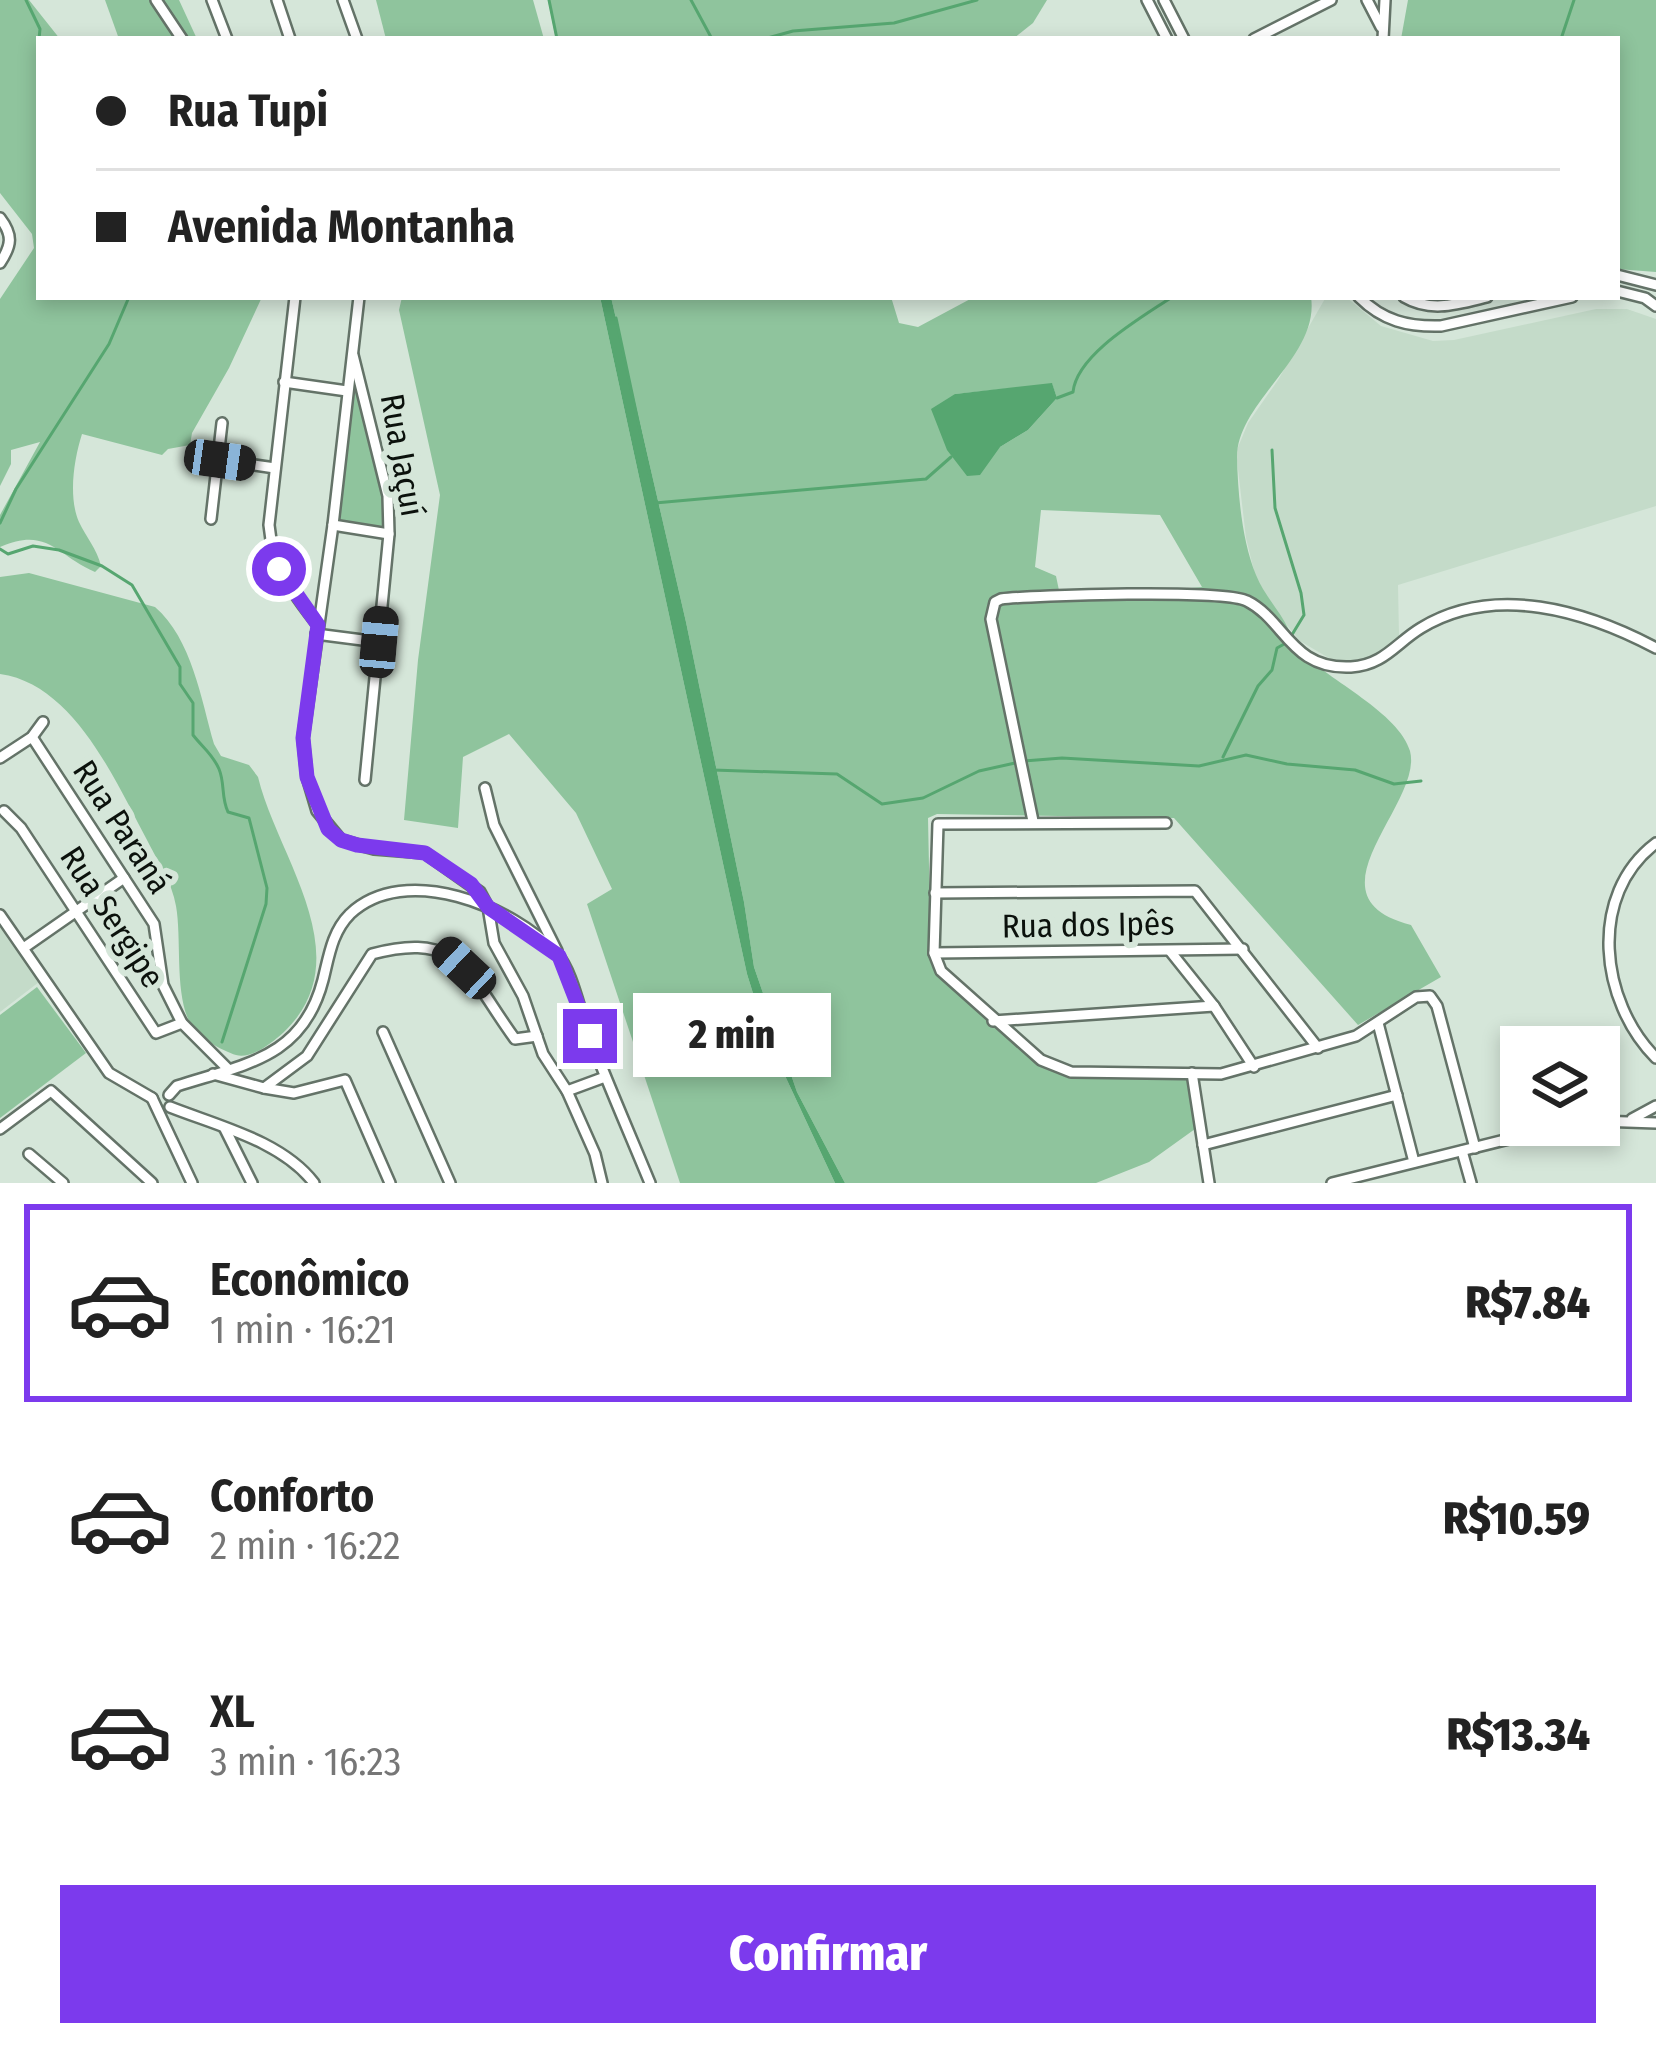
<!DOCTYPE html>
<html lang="pt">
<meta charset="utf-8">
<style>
:root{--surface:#fff;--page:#f6f6f6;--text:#222;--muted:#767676;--line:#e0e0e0;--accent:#7c3aed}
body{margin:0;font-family:"Fira Sans Condensed",sans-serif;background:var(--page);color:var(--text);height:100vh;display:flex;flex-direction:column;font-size:45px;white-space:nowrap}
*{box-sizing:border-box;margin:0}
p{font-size:39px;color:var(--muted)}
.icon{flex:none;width:66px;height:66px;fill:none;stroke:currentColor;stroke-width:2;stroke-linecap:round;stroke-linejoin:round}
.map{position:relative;height:1183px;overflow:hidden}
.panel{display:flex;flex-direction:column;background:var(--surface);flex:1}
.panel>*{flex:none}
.banner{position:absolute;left:36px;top:36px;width:1584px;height:264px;border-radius:0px;box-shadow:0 6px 18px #0003;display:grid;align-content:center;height:264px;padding:0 60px;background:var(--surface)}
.tools{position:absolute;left:1500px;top:1026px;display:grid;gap:24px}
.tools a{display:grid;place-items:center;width:120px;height:120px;border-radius:0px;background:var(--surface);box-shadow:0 6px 18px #0003;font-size:60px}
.end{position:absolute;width:54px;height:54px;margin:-27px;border:15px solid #7c3aed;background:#fff;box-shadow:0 0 0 6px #fff}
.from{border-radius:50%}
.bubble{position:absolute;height:84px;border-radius:0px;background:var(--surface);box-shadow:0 6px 18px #0003;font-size:39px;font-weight:800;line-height:84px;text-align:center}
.car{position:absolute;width:36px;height:72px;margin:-36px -18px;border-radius:15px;box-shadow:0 0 9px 3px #0007;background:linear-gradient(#222 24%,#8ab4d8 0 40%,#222 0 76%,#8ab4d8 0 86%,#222 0)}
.banner b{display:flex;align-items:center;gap:42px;height:114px;font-size:45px}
.banner b+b{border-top:3px solid var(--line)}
.banner i{width:30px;height:30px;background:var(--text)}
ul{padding:21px 0 0;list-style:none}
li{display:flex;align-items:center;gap:36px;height:198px;margin:0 24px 18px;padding:0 36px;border:6px solid transparent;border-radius:0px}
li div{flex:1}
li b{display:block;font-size:45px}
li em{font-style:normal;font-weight:800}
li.active{border-color:var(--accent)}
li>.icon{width:108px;height:108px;stroke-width:1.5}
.cta{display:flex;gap:24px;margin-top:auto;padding:24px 60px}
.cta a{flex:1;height:138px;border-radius:0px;background:var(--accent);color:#fff;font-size:48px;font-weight:800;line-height:138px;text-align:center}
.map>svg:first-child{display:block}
.built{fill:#c4dbc9}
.green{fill:#8fc49d;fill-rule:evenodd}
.water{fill:#56a670}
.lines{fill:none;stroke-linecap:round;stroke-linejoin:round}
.stream{stroke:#56a670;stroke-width:3}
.minor-casing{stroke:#647368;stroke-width:14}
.minor{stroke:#fff;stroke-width:9}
.route{stroke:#7c3aed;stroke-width:15}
.labels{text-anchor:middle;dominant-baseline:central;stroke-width:12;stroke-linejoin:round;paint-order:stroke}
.street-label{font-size:33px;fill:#0b110c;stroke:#d5e6d9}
</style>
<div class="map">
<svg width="1656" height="1183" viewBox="0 0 1656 1183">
<rect width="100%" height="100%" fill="#d5e6d9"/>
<!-- built -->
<g class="built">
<path d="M1326,297H1346L1381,326L1433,341L1454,340L1596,309H1627L1656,319V506L1398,585L1399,636L1395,646L1371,660L1339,664L1300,641L1275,611L1255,575L1246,538L1236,452L1248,423L1278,380Z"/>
<path d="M0,926L39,982L0,1012Z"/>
</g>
<!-- green -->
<g class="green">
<path d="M0,0H29L60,39H39V297H262L229,368L192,433L190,445L168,449L162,455L82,434C74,459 68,497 79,522C86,537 97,549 101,566L95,572C57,556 48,526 0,547V515L40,442L11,450V464L0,486V299L34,248L32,234L0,193Z"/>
<path d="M105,0H179L197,39H119Z"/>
<path d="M376,0H533L544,39H386Z"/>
<path d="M548,0H1047L1033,23L1013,39H556Z"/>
<path d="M1408,0H1656V272L1617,269V39H1401Z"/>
<path d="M402,297H600L747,974L766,1035L835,1183H680L587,904L612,889L576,813L509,734L463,757L458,828L404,820L418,660L440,495L399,310Z"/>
<path d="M611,297H891L899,323L918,327L974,297H1311C1320,357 1236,402 1237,458C1238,495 1242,541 1256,575C1264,595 1280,611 1289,630C1293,638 1295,646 1302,653C1329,680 1399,713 1410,751C1424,804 1301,897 1411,925L1441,977L1358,1025L1174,818L937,814L928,818L931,964L938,977L1039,1064L1068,1078L1187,1079L1195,1129L1149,1162L1096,1183H845L797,1092L754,967L744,902L686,622ZM1052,384L1057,398L1028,430L1000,447L955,394ZM1041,510L1160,515L1202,587L1061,600L1056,576L1035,567Z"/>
<path d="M353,378H357L385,494L382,529L336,523Z"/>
<path d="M29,573L155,607C192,639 201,699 214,744L221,756L249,765L258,777C277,857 362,957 284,1032C272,1043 252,1059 236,1055C223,1051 197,1037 191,1025C174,995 182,940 176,906C172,882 158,862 147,840C116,782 74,684 0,674V577Z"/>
<path d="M37,987L86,1053L0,1118V1015Z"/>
</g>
<!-- water -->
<g class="water">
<path d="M600,297H611L686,622L744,902L754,967L797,1092L845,1183H835L766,1035L747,974Z"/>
<path d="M1052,383L1057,398L1028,430L1000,447L980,475L967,476L947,450L931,409L955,394Z"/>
</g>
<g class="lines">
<!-- stream -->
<g class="stream">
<path d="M26,0L40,29L39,39"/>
<path d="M549,0L557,39"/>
<path d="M691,0L712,39"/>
<path d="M764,39L793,31L894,23L977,0"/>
<path d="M1561,39L1574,0"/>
<path d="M616,318L649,473"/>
<path d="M1057,398L1073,392C1077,354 1141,318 1172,297"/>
<path d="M1272,450L1275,508L1301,593L1304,615L1290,638"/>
<path d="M655,503L926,479L951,457"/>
<path d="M0,523L16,489L109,344L129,297"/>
<path d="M0,549L8,554L33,546L59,550L102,566L132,585L180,667V684L193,703V735C203,748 212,753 219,769C225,783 221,798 228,812L249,818L267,888L266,904L222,1042"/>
<path d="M1223,757L1258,686L1272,670L1277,648L1286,643"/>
<path d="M1024,761L1062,758L1199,766L1246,755L1287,764L1355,770L1394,784L1421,781"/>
<path d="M713,770L837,774L882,804L923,798L979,771L1015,763"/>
</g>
<!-- minor casing -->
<g class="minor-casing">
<g id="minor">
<path d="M156,0L182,39"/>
<path d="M212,0L227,39"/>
<path d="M277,0L290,39"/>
<path d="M343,0L357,39"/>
<path d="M1147,0L1167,39"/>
<path d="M1164,0L1184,39"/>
<path d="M1367,0L1381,27"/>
<path d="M1254,39L1331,0"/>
<path d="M1383,39L1385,0"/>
<path d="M0,218C13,235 12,245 0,263"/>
<path d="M1617,275L1656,285"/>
<path d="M1617,291L1645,298L1656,306"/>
<path d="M295,297L269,525C272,564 293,594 318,625"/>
<path d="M359,297L333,525L303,738L307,777L317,811L341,840L374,849L425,853L480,892L488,907L494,943L523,996L543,1054L567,1091L595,1154L602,1183"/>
<path d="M1359,297C1383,321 1408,327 1441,326L1572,297"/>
<path d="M1404,297C1431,313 1458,304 1487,297"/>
<path d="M353,355L388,496L389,534L365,780"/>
<path d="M284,382L347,391"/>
<path d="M220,460L275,468"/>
<path d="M211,519L222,423"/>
<path d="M333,525L389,534"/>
<path d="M316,634L378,642"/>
<path d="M32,737L154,924L163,985L182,1023L228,1069"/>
<path d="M0,758L32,737L43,722"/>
<path d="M485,788L494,825L557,951"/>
<path d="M4,811L21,828L156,1033L182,1023"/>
<path d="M1033,821L991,619L995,602L1001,599C1034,595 1224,589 1247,601C1285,620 1291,670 1351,667C1384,665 1396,643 1421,628C1495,583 1586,611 1656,648"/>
<path d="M1166,823L938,824L934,953L941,971L1041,1060L1071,1072L1221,1074L1356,1036L1416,997L1430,996L1437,1006L1475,1148"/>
<path d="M1656,843C1587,895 1600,1002 1656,1058"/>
<path d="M935,893L1195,891L1318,1048"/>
<path d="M0,915L109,1073L152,1098"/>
<path d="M25,947L124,878"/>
<path d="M1170,951L1214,1006L1254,1067"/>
<path d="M934,953L1243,949"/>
<path d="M993,1021L1214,1006"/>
<path d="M1378,1023L1414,1162"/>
<path d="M383,1032L450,1183"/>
<path d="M1192,1073L1209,1183"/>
<path d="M213,1074L264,1088L307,1056L372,954C462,930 468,975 515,1039L537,1036"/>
<path d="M264,1088L294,1093L345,1080L390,1183"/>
<path d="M567,1091L605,1077"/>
<path d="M169,1095L177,1086C245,1064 303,1058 323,980C329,956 332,932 350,914C405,862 513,906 557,954C572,971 579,1008 587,1030C607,1082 629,1132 650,1183"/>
<path d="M152,1098L192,1183"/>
<path d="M170,1107C218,1126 282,1141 314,1183"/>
<path d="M1632,1119L1656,1106"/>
<path d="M1599,1121L1656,1123"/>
<path d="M0,1129L51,1091L152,1183"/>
<path d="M225,1129L252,1183"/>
<path d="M1203,1145L1397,1095"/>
<path d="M1462,1151L1471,1183"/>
<path d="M29,1154L63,1183"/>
<path d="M1332,1183L1565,1125"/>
</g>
</g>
<!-- minor -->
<use href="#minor" class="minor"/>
</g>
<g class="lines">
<!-- route -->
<path class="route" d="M279,569L318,625L303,738L307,777L328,829L341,840L357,845L425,853L471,884L488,907L559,956L590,1036"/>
</g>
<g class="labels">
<!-- street labels -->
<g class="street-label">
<text transform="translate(402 455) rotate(80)">Rua Jaçuí</text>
<text transform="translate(122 827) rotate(57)">Rua Paraná</text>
<text transform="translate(112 917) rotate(57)">Rua Sergipe</text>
<text transform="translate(1088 925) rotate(-1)">Rua dos Ipês</text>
</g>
</g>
</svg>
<div class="tools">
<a><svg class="icon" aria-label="layers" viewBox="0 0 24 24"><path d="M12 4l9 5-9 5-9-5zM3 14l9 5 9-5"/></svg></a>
</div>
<i class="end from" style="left:279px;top:569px"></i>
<i class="end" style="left:590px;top:1036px"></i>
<div class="bubble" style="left:633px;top:993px;width:198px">2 min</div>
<i class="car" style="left:220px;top:460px;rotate:98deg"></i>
<i class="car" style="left:379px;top:642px;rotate:5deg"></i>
<i class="car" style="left:464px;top:968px;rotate:313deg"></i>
<div class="banner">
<b><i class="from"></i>Rua Tupi</b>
<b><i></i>Avenida Montanha</b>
</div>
</div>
<section class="panel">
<ul>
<li class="active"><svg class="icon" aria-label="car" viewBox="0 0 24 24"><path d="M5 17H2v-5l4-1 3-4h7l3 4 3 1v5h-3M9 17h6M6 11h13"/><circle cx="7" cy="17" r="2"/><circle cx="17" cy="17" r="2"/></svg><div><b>Econômico</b><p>1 min · 16:21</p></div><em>R$7.84</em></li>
<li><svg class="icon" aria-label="car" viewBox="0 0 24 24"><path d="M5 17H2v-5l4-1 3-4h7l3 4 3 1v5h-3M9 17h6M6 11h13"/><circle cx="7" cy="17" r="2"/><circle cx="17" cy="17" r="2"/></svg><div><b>Conforto</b><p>2 min · 16:22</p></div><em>R$10.59</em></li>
<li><svg class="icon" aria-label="car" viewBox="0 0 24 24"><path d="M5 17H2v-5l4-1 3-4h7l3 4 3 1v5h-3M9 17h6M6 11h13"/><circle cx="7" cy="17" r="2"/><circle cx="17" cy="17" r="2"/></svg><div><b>XL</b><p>3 min · 16:23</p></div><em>R$13.34</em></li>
</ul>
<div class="cta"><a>Confirmar</a></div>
</section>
